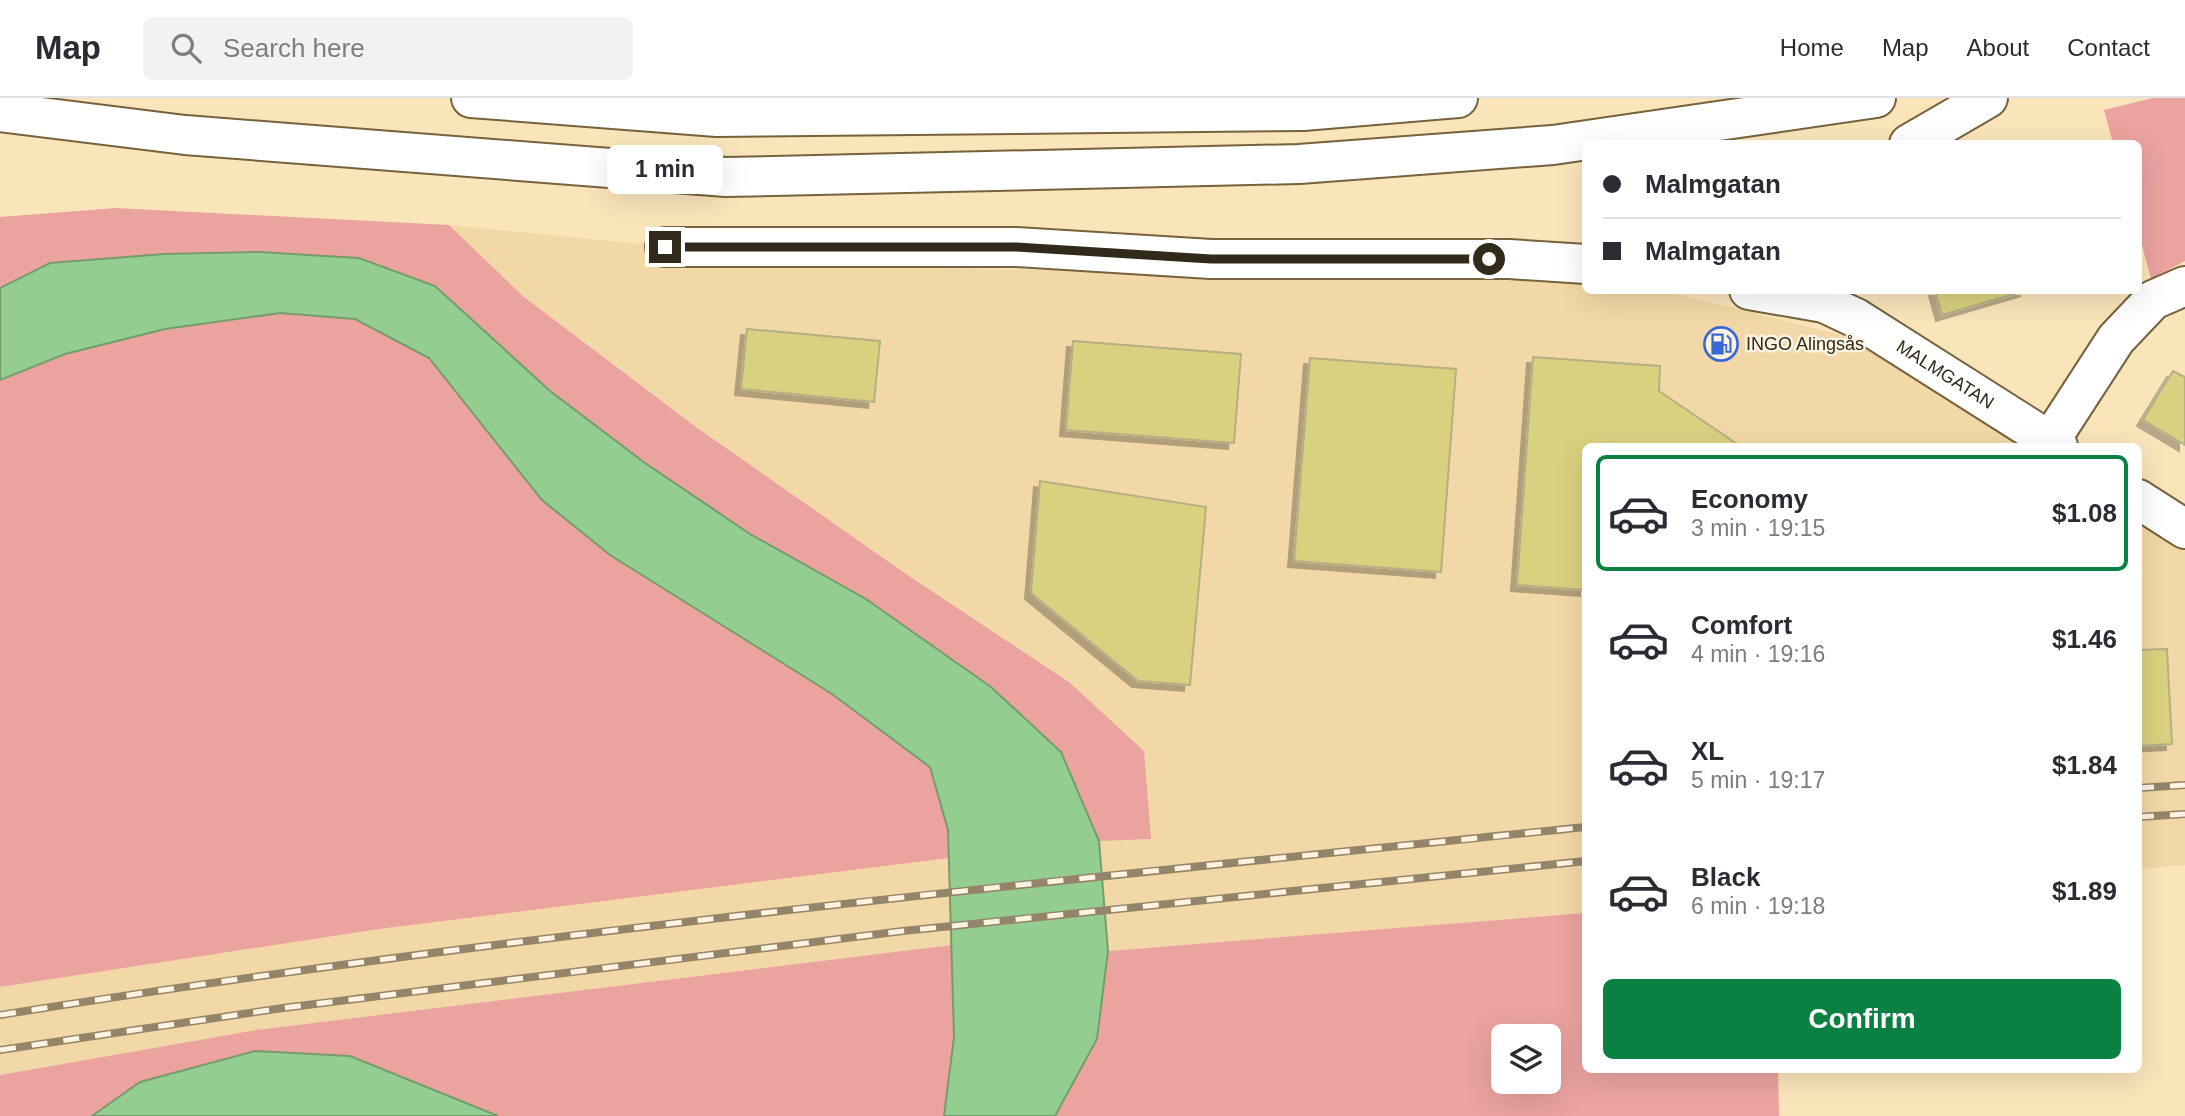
<!DOCTYPE html>
<meta charset="utf-8">
<style>
:root{--surface:#fff;--page:#f2f2f3;--text:#2b2b33;--muted:#7c7c81;--line:#e1e1e2;--accent:#0b8043}
body{margin:0;font-family:Arial,sans-serif;background:var(--page);color:var(--text);height:100vh;display:flex;flex-direction:column;font-size:26px;white-space:nowrap}
*{box-sizing:border-box;margin:0}
p{font-size:23px;color:var(--muted)}
.icon{flex:none;width:38px;height:38px;fill:none;stroke:currentColor;stroke-width:2;stroke-linecap:round;stroke-linejoin:round}
.map{position:relative;flex:1;overflow:hidden}
.details{position:absolute;left:1582px;top:345px;width:560px;height:630px;display:flex;flex-direction:column;background:var(--surface);border-radius:10px;box-shadow:0 7px 28px #0002}
.details>*{flex:none}
.guide{position:absolute;left:1582px;top:42px;width:560px;height:154px;border-radius:10px;box-shadow:0 7px 28px #0002;display:grid;align-content:center;height:154px;padding:0 21px;background:var(--surface)}
.tools{position:absolute;left:1491px;top:926px;display:grid;gap:14px}
.tools a{display:grid;place-items:center;width:70px;height:70px;border-radius:10px;background:var(--surface);box-shadow:0 7px 28px #0002;font-size:35px}
.end{position:absolute;width:32px;height:32px;margin:-16px;border:9px solid #312919;background:#fff;box-shadow:0 0 0 4px #fff}
.from{border-radius:50%}
.bubble{position:absolute;height:49px;border-radius:10px;background:var(--surface);box-shadow:0 7px 28px #0002;font-size:23px;font-weight:700;line-height:49px;text-align:center}
.guide b{display:flex;align-items:center;gap:24px;height:66px;font-size:26px}
.guide b+b{border-top:2px solid var(--line)}
.guide i{width:18px;height:18px;background:var(--text)}
ul{padding:12px 0 0;list-style:none}
li{display:flex;align-items:center;gap:21px;height:116px;margin:0 14px 10px;padding:0 7px;border:4px solid transparent;border-radius:10px}
li div{flex:1}
li b{display:block;font-size:26px}
li em{font-style:normal;font-weight:700}
li.on{border-color:var(--accent)}
li>.icon{width:63px;height:63px;stroke-width:1.5}
.button{display:flex;gap:14px;margin-top:auto;padding:14px 21px}
.button a{flex:1;height:80px;border-radius:10px;background:var(--accent);color:#fff;font-size:28px;font-weight:700;line-height:80px;text-align:center}
header{display:flex;align-items:center;gap:42px;box-sizing:border-box;height:98px;padding:0 35px;background:var(--surface);border-bottom:2px solid var(--line)}
header strong{font-size:33px}
nav{display:flex;gap:38px;margin-inline-start:auto;font-size:24px}
.search{width:490px;height:63px;background:var(--page);display:flex;align-items:center;gap:18px;box-sizing:border-box;padding:0 24px;border-radius:10px;color:var(--muted);font-size:26px}
.map>svg:first-child{display:block}
.built{fill:#f2d8a7}
.green{fill:#eba39f;fill-rule:evenodd}
.water{fill:#93cd90;stroke:#769c6c;stroke-width:2}
.building{fill:#d9d17f;stroke:#b4b084;stroke-width:2;filter:url(#shadow)}
.lines{fill:none;stroke-linecap:round;stroke-linejoin:round}
.minor-casing{stroke:#76623c;stroke-width:42}
.trunk-casing{stroke:#76623c;stroke-width:42}
.minor{stroke:#fff;stroke-width:38}
.trunk{stroke:#fff;stroke-width:38}
.rail-casing{stroke:#948569;stroke-width:8}
.rail{stroke:#fcf3e2;stroke-width:5;stroke-dasharray:16;stroke-linecap:butt}
.route{stroke:#312919;stroke-width:9}
.labels{text-anchor:middle;dominant-baseline:central;stroke-width:5;stroke-linejoin:round;paint-order:stroke}
.poi-label{font-size:18px;fill:#312919;stroke:#fcf3e2;text-anchor:start}
.street-label{font-size:18px;fill:#312919;stroke:#fcf3e2}
</style>
<header>
<strong>Map</strong>
<div class="search"><svg class="icon" aria-label="search" viewBox="0 0 24 24"><circle cx="10" cy="10" r="6"/><path d="M15 15l6 6"/></svg>Search here</div>
<nav><a>Home</a><a>Map</a><a>About</a><a>Contact</a></nav>
</header>
<div class="map">
<svg width="2185" height="1018" viewBox="0 0 2185 1018">
<defs>
<filter id="shadow"><feDropShadow dx="-6" dy="6" stdDeviation="0" flood-color="#0004"/></filter>
</defs>
<rect width="100%" height="100%" fill="#fae4ba"/>
<!-- built -->
<g class="built">
<path d="M449,127L875,169L1585,182L1586,192L1664,193L1845,238L2022,348H1586L1585,815L1108,853L1099,743L1151,740L1069,584L909,478L696,329L524,199Z"/>
<path d="M2138,419L2185,447V767L2139,771Z"/>
<path d="M949,760L952,847L256,932L0,977V889L379,831Z"/>
</g>
<!-- green -->
<g class="green">
<path d="M2153,0H2185V163L2151,181L2139,136L2138,46L2113,45L2104,12Z"/>
<path d="M116,110L449,127L524,199L696,329L909,478L1069,584L1144,653L1151,741L1099,743L1061,654L645,365L550,293L495,246L359,160L259,154L165,156L50,165L0,190V119Z"/>
<path d="M280,215L355,221L429,260L542,402L610,457L832,596L930,669L948,732L949,760L379,831L0,889V282L65,256L165,231Z"/>
<path d="M1585,815L1586,971H1778L1779,1018H1055L1097,941L1108,853ZM1503,938H1549V984H1503Z"/>
<path d="M952,847L954,939L944,1018H498L350,958L140,984L92,1018H0V977L256,932Z"/>
</g>
<!-- water -->
<g class="water">
<path d="M259,154L359,160L435,188L550,293L645,365L750,436L866,501L991,589L1061,654L1099,743L1108,853L1097,941L1055,1018H944L954,939L948,732L930,669L832,596L610,457L542,402L429,260L355,221L280,215L165,231L65,256L0,282V190L50,165L165,156Z"/>
<path d="M255,953L350,958L498,1018H92L140,984Z"/>
</g>
<!-- building -->
<g class="building">
<path d="M1935,192H2027L1942,217Z"/>
<path d="M747,231L880,243L874,304L741,291Z"/>
<path d="M1073,243L1241,256L1234,345L1066,332Z"/>
<path d="M1533,259L1660,268L1659,293L1740,348H1586V492L1517,487Z"/>
<path d="M1310,260L1456,271L1441,474L1294,463Z"/>
<path d="M2173,273L2185,279V347L2143,322Z"/>
<path d="M1040,383L1206,409L1190,587L1138,583L1031,495Z"/>
<path d="M2167,551L2172,646L2138,648V552Z"/>
</g>
<g class="lines">
<!-- minor casing -->
<g class="minor-casing">
<g id="minor">
<path d="M665,149H1016L1211,161H1509L1586,166"/>
<path id="s1" d="M1749,192L1824,205L1856,220L2058,348"/>
<path d="M2050,343L2116,241L2153,202L2185,188"/>
<path d="M2138,401L2185,431"/>
</g>
</g>
<!-- trunk casing -->
<g class="trunk-casing">
<g id="trunk">
<path d="M471,0L717,19L1303,13L1458,0"/>
<path d="M0,14L185,37L726,79L1299,66L1553,47L1876,0"/>
<path d="M1909,46L1988,0"/>
<path d="M1824,205L1826,192"/>
</g>
</g>
<!-- minor -->
<use href="#minor" class="minor"/>
<!-- trunk -->
<use href="#trunk" class="trunk"/>
<!-- rail casing -->
<g class="rail-casing">
<g id="rail">
<path d="M2138,690L2185,687"/>
<path d="M2138,719L2185,716"/>
<path d="M0,917C526,833 1056,783 1586,729"/>
<path d="M0,952L283,910L903,833L1586,763"/>
</g>
</g>
<!-- rail -->
<use href="#rail" class="rail"/>
</g>
<g class="lines">
<!-- route -->
<path class="route" d="M665,149H1016L1211,161H1489"/>
</g>
<!-- icons -->
<defs>
<g id="fuel-ring" transform="scale(1.75)"><circle r="9.5" fill="#fcf3e2" stroke="#3668d8" stroke-width="1.5"/><path d="M-5.5-6h7V0h2V4h1.3V-2.5L3-4.5l.8-.8L6-3V5H2.5V1h-1V6h-7ZM-4.2-4.7v3.2H.2V-4.7Z" fill="#3668d8"/></g>
</defs>
<g fill-rule="evenodd">
<use href="#fuel-ring" x="1721" y="246"/>
</g>
<g class="labels">
<!-- poi labels -->
<g class="poi-label">
<text x="1746" y="246">INGO Alingsås</text>
</g>
<!-- street labels -->
<g class="street-label">
<text stroke="none"><textPath href="#s1" startOffset="217">MALMGATAN</textPath></text>
</g>
</g>
</svg>
<div class="tools">
<a><svg class="icon" aria-label="layers" viewBox="0 0 24 24"><path d="M12 4l9 5-9 5-9-5zM3 14l9 5 9-5"/></svg></a>
</div>
<i class="end from" style="left:1489px;top:161px"></i>
<i class="end" style="left:665px;top:149px"></i>
<div class="bubble" style="left:607px;top:47px;width:116px">1 min</div>
<div class="guide">
<b><i class="from"></i>Malmgatan</b>
<b><i></i>Malmgatan</b>
</div>
<section class="details">
<ul>
<li class="on"><svg class="icon" aria-label="car" viewBox="0 0 24 24"><path d="M5 17H2v-5l4-1 3-4h7l3 4 3 1v5h-3M9 17h6M6 11h13"/><circle cx="7" cy="17" r="2"/><circle cx="17" cy="17" r="2"/></svg><div><b>Economy</b><p>3 min · 19:15</p></div><em>$1.08</em></li>
<li><svg class="icon" aria-label="car" viewBox="0 0 24 24"><path d="M5 17H2v-5l4-1 3-4h7l3 4 3 1v5h-3M9 17h6M6 11h13"/><circle cx="7" cy="17" r="2"/><circle cx="17" cy="17" r="2"/></svg><div><b>Comfort</b><p>4 min · 19:16</p></div><em>$1.46</em></li>
<li><svg class="icon" aria-label="car" viewBox="0 0 24 24"><path d="M5 17H2v-5l4-1 3-4h7l3 4 3 1v5h-3M9 17h6M6 11h13"/><circle cx="7" cy="17" r="2"/><circle cx="17" cy="17" r="2"/></svg><div><b>XL</b><p>5 min · 19:17</p></div><em>$1.84</em></li>
<li><svg class="icon" aria-label="car" viewBox="0 0 24 24"><path d="M5 17H2v-5l4-1 3-4h7l3 4 3 1v5h-3M9 17h6M6 11h13"/><circle cx="7" cy="17" r="2"/><circle cx="17" cy="17" r="2"/></svg><div><b>Black</b><p>6 min · 19:18</p></div><em>$1.89</em></li>
</ul>
<div class="button"><a>Confirm</a></div>
</section>
</div>
